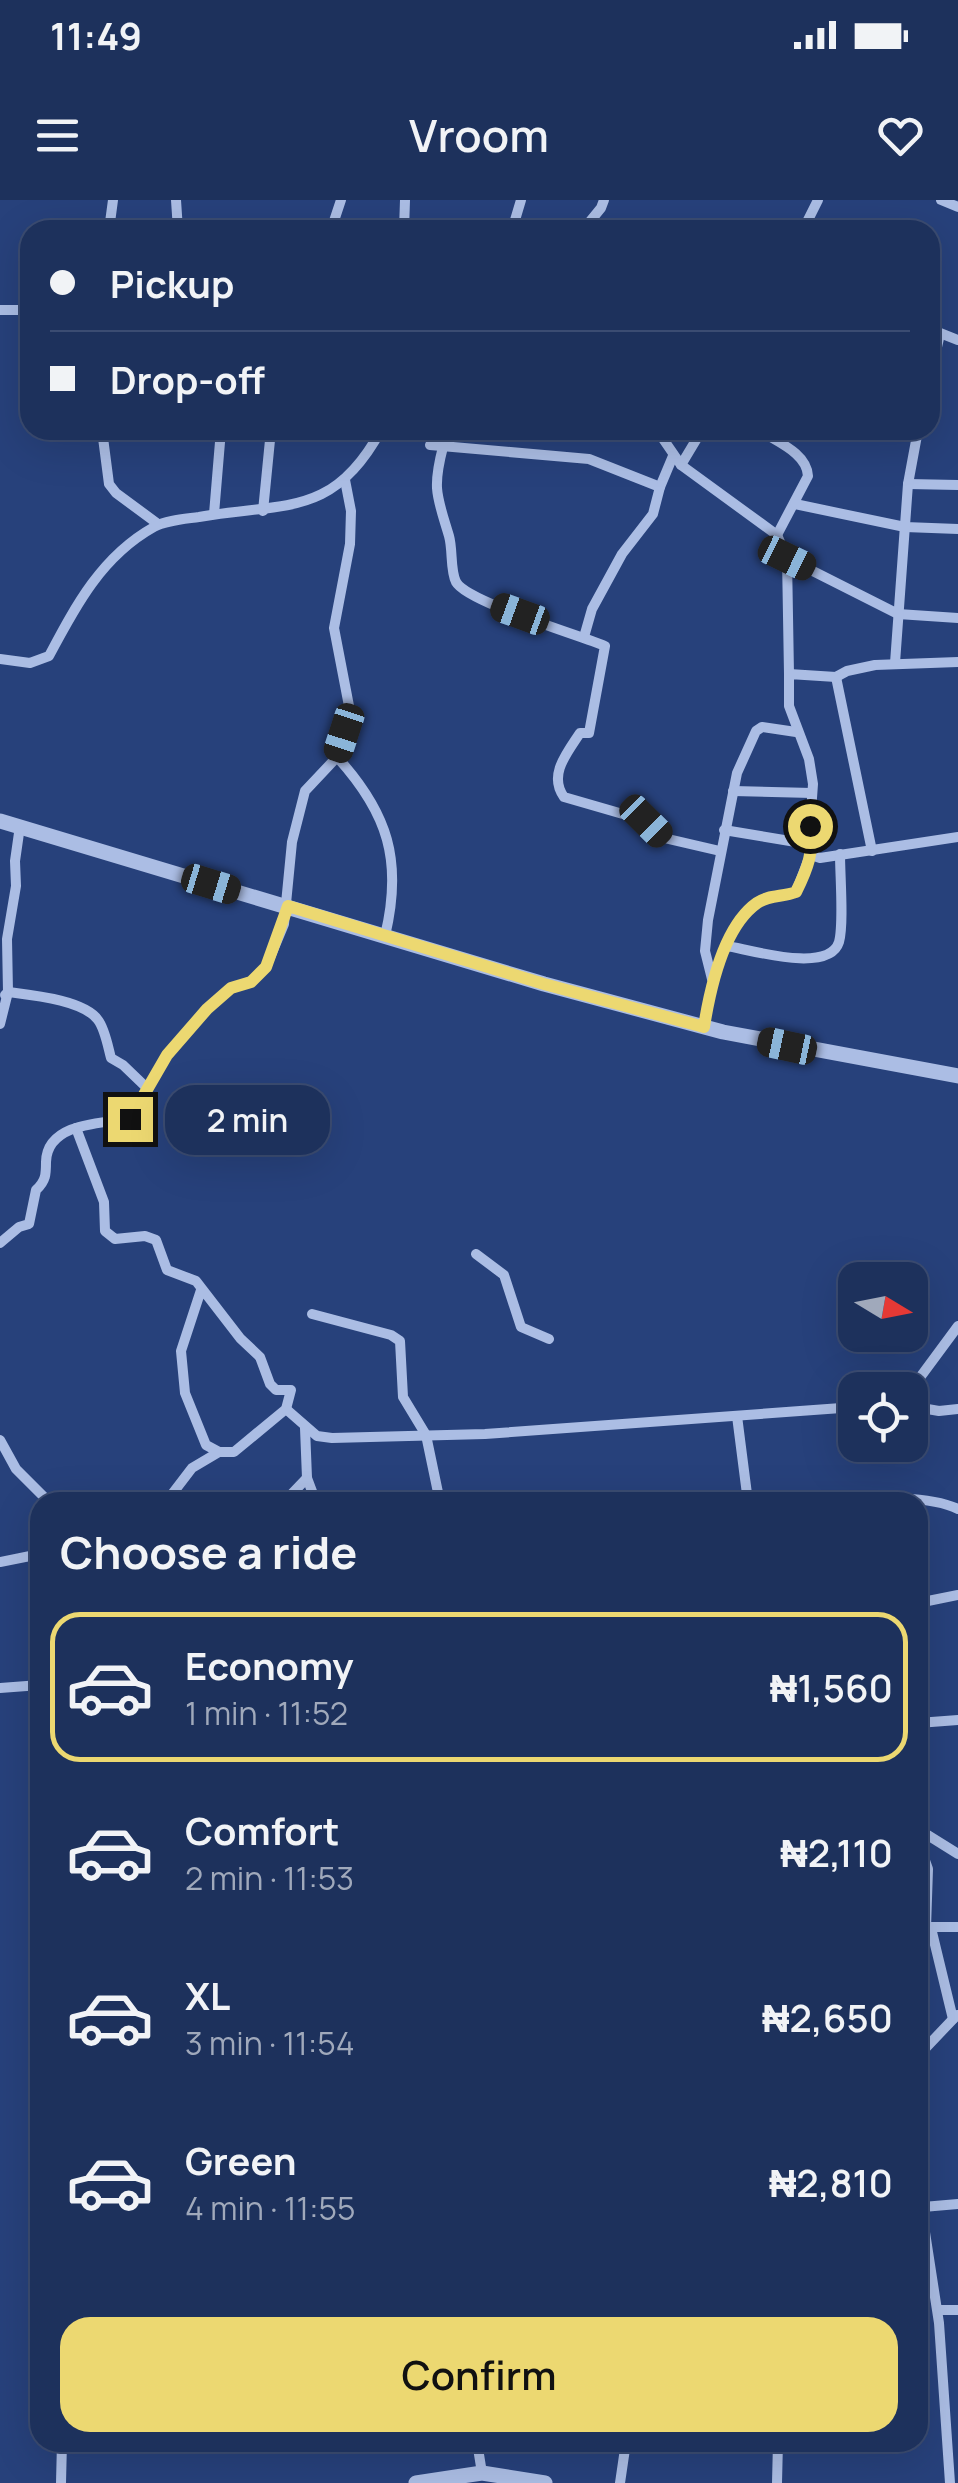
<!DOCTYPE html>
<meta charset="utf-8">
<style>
:root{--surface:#1d315c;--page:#2a3d65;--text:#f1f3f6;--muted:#a0a9bb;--line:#3b4c72;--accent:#ecd871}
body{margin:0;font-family:Manrope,sans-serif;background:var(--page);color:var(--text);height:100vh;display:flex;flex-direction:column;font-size:38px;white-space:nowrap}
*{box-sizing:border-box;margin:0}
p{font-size:32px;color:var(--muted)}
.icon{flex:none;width:55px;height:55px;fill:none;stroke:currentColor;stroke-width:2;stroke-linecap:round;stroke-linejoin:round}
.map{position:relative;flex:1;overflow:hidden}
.side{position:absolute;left:30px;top:1292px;width:898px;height:960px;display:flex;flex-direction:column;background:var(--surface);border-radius:30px;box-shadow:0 10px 40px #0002,0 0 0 2px var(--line)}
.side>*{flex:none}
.guide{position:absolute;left:20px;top:20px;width:920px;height:220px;border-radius:30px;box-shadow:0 10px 40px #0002,0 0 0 2px var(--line);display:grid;align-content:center;height:220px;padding:0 30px;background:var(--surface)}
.needle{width:65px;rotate:100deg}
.fabs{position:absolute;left:838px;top:1062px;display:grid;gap:20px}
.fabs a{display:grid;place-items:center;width:90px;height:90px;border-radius:20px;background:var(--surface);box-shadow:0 10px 40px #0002,0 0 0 2px var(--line);font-size:50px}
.end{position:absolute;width:45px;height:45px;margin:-22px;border:12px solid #ecd871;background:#111;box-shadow:0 0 0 5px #111}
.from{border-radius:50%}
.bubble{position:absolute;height:70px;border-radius:30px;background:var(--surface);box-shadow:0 10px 40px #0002,0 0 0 2px var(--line);font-size:32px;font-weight:600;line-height:70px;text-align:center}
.car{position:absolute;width:30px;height:60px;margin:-30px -15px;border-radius:12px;box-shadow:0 0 8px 2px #0007;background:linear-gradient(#222 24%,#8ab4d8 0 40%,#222 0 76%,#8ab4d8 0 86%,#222 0)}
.guide b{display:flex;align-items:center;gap:35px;height:95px;font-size:38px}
.guide b+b{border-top:2px solid var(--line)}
.guide i{width:25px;height:25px;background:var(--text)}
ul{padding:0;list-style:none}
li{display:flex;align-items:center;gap:30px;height:150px;margin:0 20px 15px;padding:0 10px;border:5px solid transparent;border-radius:30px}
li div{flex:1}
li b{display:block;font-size:38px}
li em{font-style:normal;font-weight:600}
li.active{border-color:var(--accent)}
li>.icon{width:90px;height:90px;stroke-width:1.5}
h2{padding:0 30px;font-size:45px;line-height:120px}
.cta{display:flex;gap:20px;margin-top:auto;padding:20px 30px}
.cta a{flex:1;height:115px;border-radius:30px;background:var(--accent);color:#111;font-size:40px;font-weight:600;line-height:115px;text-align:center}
.status{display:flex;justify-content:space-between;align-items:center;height:70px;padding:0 50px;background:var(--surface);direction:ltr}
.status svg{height:28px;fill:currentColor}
header{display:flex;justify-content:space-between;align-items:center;height:130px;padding:0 30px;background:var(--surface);font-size:45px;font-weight:600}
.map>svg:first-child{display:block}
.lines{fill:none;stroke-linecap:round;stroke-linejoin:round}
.minor{stroke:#abbde4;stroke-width:10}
.tertiary{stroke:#abbde4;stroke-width:15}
.route{stroke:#ecd871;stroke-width:12}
</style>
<div class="status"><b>11:49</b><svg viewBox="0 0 49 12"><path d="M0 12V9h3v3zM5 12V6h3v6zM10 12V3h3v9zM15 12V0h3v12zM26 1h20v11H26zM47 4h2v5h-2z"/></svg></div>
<header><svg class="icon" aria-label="menu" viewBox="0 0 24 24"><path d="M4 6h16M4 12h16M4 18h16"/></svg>Vroom<svg class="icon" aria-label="heart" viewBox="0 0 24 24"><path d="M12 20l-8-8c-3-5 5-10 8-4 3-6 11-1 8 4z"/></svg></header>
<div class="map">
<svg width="958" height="2283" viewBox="0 0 958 2283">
<rect width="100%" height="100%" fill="#27417b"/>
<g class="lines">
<!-- minor -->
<g class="minor">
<path d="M176,0L178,30"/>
<path d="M941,0L958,7"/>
<path d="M109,30L113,0"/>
<path d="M331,30L341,0"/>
<path d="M404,30L405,0"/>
<path d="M512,30L521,0"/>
<path d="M583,30L601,8L604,0"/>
<path d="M803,30L818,0"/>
<path d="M0,110H30"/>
<path d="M25,110L30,126"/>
<path d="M930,129L958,140"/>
<path d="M930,178L940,134"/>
<path d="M102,230L109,284L116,293L158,324"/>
<path d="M657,230L681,265L777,335L787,358L789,474"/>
<path d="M759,230C777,242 807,253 808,276L777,335"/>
<path d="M430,245L589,259L660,287L673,256"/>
<path d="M443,247C432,289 437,296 449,336C453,350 450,370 456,382C467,402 579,435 605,446L589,533H580C567,553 548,575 564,597L647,621L664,638L720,651"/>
<path d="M681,265L702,230"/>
<path d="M908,284L958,285"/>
<path d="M795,304L905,327L958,329"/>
<path d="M263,311L271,230"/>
<path d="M214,314L221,230"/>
<path d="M787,358L898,414L958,418"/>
<path d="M584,437L592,409L622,354L653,314L660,287"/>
<path d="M0,459L30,463L49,456C76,405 102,356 154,327C167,320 185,319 199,317C283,302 333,319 381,230"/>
<path d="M895,463L908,284L918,230"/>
<path d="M836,477L872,651"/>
<path d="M337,557C388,613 403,661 385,736"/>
<path d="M733,591L812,593"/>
<path d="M724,630L814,645"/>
<path d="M811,655L820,658L958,637"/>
<path d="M727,746C751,750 829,774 839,742C844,724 840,676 840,654"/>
<path d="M712,779L705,751L708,720L737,573L756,531L762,527L796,532"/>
<path d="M5,795L8,792C31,795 84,800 98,820C105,829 108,847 111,858L123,865L148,889"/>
<path d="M0,824L8,792L7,739L16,686L15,661L20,626"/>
<path d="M704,827C710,789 723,727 757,703C768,695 784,697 796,692L814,645L810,626L813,584L809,559L789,506V474L836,477L847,471L875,465L958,462"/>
<path d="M76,928L104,1002L105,1031L115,1039L145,1036L156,1040L167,1070L196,1081L240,1138L260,1157L270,1184L276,1190H291L286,1209L234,1252H219L206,1245L185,1193L181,1151L201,1090"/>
<path d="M0,1043L19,1027L29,1024L36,990C46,981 46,974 46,962C47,923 101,923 130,919L167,855L207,809L231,788L251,782L266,767L284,724L292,642L305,591L337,557L349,506L334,428L350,344L351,311L345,280"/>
<path d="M476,1054L504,1075L521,1127L549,1139"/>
<path d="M312,1114L391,1135L400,1141L403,1197L426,1235L440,1302"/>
<path d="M910,1191L958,1126"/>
<path d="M910,1206L939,1211L958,1209"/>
<path d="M286,1209L317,1236L332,1238L485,1234L855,1207"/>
<path d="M737,1216L748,1302"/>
<path d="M305,1228L307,1278L316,1302"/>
<path d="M0,1240L16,1269L49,1302"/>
<path d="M166,1302L192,1268L219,1252"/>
<path d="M284,1302L307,1278"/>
<path d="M846,1302C871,1295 934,1297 958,1309"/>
<path d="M32,1356L40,1377"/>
<path d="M0,1362L40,1354"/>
<path d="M918,1403L958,1395"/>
<path d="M0,1488L40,1485"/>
<path d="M918,1523L958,1520"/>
<path d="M918,1629L958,1654"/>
<path d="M918,1641L928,1669L926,1728"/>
<path d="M918,1727H958"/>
<path d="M931,1728L953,1819"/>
<path d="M918,1856L957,1815"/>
<path d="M918,1987L939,2123L950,2283"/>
<path d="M923,2007L958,2004"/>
<path d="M938,2110H958"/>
<path d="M477,2242L482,2273"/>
<path d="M61,2283L62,2242"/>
<path d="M620,2283L626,2242"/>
<path d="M777,2283L778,2242"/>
</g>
<!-- tertiary -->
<g class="tertiary">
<path d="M0,621L544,784L723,832L958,876"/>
<path d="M416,2283L482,2273L545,2283"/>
</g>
</g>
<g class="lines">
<!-- route -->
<path class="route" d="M130,919L167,855L207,809L231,788L251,782L266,767L288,706L544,784L704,827C710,789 723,727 757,703C768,695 783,697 796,692C807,670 815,650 810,626"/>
</g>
</svg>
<div class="fabs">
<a><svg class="needle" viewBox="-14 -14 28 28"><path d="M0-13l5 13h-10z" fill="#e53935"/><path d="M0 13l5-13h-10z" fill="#a0a9bb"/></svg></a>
<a><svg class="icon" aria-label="locate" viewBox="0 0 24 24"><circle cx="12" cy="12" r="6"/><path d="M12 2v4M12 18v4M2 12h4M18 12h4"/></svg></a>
</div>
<i class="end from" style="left:810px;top:626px"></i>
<i class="end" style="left:130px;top:919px"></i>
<div class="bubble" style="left:165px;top:885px;width:165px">2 min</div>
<i class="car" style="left:787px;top:358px;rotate:116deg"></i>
<i class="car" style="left:520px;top:414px;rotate:290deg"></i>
<i class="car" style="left:344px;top:533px;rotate:198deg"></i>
<i class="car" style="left:646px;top:621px;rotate:135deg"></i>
<i class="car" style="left:211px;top:684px;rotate:107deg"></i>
<i class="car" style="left:787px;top:846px;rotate:282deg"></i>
<div class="guide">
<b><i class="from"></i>Pickup</b>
<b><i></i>Drop-off</b>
</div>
<section class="side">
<h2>Choose a ride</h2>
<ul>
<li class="active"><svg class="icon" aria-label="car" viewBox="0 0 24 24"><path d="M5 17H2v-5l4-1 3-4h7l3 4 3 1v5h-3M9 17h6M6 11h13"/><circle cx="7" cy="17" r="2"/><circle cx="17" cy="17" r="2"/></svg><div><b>Economy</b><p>1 min · 11:52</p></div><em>₦1,560</em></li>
<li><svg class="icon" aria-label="car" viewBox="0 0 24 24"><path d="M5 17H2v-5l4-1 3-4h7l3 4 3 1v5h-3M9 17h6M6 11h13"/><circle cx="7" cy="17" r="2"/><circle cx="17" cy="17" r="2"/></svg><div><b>Comfort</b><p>2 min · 11:53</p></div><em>₦2,110</em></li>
<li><svg class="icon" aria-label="car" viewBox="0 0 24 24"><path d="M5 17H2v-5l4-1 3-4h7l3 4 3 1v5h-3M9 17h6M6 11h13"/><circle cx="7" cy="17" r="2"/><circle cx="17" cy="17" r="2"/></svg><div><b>XL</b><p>3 min · 11:54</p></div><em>₦2,650</em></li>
<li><svg class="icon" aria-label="car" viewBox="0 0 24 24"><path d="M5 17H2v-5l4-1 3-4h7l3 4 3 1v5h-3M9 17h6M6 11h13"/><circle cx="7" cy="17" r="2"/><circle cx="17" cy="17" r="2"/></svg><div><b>Green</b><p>4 min · 11:55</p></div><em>₦2,810</em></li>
</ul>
<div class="cta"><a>Confirm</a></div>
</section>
</div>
